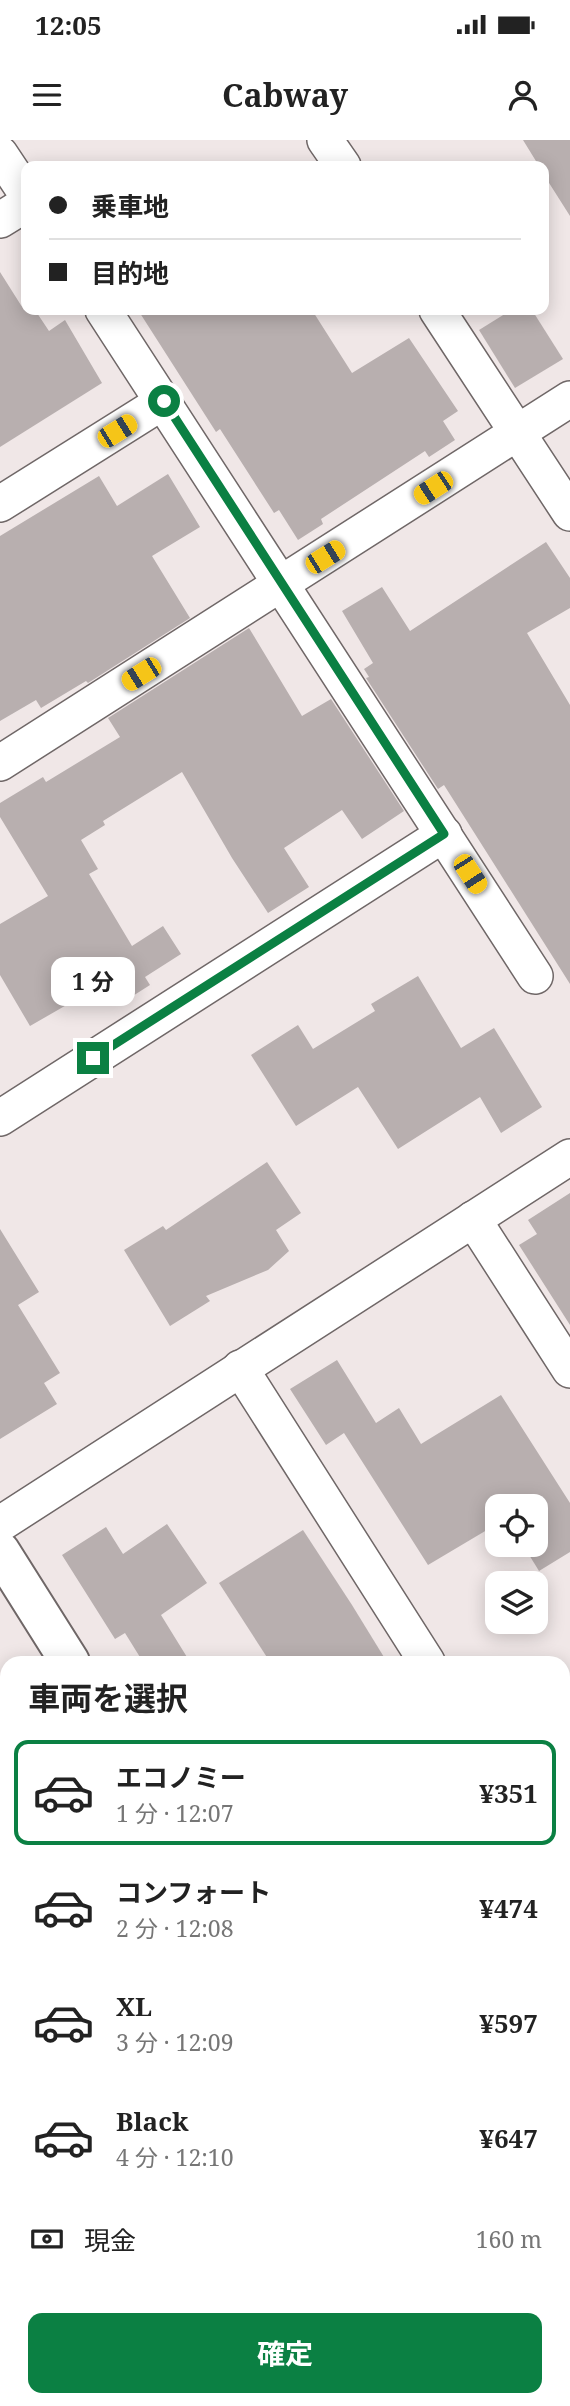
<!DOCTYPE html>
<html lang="ja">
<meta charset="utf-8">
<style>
:root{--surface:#fff;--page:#f6f6f6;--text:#222;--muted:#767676;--line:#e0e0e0;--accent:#0b8043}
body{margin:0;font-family:"Noto Serif","Noto Sans JP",serif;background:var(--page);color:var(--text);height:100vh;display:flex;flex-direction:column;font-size:26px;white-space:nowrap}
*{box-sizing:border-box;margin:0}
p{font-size:23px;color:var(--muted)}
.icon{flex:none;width:38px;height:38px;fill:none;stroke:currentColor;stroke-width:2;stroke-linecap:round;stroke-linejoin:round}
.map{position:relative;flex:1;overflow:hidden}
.panel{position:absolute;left:0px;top:1516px;width:570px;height:751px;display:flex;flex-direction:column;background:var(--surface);border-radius:21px 21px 0 0;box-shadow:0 4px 18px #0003}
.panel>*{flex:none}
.banner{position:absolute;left:21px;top:21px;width:528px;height:154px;border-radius:14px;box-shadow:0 4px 18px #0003;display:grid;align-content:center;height:154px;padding:0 28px;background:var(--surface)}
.fabs{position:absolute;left:485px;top:1354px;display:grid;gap:14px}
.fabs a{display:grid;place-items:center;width:63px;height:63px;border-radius:14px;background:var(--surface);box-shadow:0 4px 18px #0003;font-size:35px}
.end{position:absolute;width:32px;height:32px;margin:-16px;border:9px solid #0b8043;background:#fff;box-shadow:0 0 0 4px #fff}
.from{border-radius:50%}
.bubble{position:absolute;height:49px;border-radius:14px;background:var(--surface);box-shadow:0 4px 18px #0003;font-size:23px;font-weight:700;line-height:49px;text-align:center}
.car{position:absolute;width:21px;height:42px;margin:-21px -10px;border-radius:9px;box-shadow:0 0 5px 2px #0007;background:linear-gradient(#f5c518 24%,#345 0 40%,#f5c518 0 76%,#345 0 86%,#f5c518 0)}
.banner b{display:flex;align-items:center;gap:24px;height:66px;font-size:26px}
.banner b+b{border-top:2px solid var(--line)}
.banner i{width:18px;height:18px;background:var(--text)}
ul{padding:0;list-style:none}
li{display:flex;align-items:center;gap:21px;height:105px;margin:0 14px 10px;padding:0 14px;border:4px solid transparent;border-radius:14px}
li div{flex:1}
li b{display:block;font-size:26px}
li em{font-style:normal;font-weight:700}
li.selected{border-color:var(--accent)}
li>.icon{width:63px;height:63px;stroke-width:1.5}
h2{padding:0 28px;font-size:32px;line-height:84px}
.pay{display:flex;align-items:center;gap:18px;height:77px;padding:0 28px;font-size:26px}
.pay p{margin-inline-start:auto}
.action{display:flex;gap:14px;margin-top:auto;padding:14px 28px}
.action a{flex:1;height:80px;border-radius:14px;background:var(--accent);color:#fff;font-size:28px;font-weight:700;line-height:80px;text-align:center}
.status{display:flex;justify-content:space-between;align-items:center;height:49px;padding:0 35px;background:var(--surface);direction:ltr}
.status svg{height:19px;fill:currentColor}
header{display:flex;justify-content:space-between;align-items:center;height:91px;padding:0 28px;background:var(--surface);font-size:32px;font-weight:700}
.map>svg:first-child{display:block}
.building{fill:#b8afaf}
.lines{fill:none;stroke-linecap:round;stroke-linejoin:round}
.service-casing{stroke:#6f6767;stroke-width:21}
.minor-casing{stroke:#6f6767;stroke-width:38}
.tertiary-casing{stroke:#6f6767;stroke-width:42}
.service{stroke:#fff;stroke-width:18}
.minor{stroke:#fff;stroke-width:35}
.tertiary{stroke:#fff;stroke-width:38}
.route{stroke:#0b8043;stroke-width:9}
</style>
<div class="status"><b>12:05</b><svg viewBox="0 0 49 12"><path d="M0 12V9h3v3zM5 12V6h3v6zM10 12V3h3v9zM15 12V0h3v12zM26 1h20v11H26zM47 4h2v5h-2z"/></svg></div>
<header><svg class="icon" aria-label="menu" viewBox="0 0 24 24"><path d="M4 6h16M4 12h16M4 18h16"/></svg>Cabway<svg class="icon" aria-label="person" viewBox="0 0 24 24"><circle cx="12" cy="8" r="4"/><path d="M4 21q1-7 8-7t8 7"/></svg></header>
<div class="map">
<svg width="570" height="2266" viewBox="0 0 570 2266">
<rect width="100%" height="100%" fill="#f0e7e7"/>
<!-- building -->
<g class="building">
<path d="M523,0H570V76L544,35V26H539Z"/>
<path d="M0,132L24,170H35L49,191L65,180L102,243L0,307Z"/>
<path d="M138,170H312L352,233L409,198L458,271L443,281L455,300L429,317L425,311L321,379L323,384L298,400L279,370L274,373L220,289L216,292Z"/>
<path d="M511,170H532L563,219L515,248L479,190Z"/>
<path d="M168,334L200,387L152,416L190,478L88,543L86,541L41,568L36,560L0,581V396L99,336L117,366Z"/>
<path d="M546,402L570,438V468L527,493L570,565V844L444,645L438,649L366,538L369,537L364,529L373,523L342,471L382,447L410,491Z"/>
<path d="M249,488L302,576L331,559L404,671L362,699L342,670L284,708L309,747L268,773L232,718L182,632L103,681L105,685L81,700L98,729L89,734L132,806L163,786L181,814L145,837L150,845L117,866L103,844L30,886L0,835V784L48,756L0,677V663L43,637L46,642L120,597L108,578Z"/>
<path d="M418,836L461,908L494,888L542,967L501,993L480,957L398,1009L358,947L296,986L251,915L298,885L313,909L375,871L371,864Z"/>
<path d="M267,1022L301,1073L276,1090L289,1111L268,1130L206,1156L210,1161L170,1186L124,1110L163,1086L166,1090Z"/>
<path d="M570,1053V1185L519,1105L537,1094L528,1080Z"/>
<path d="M0,1089L39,1152L18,1165L60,1233L44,1243L57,1264L0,1299Z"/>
<path d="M337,1220L376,1283L399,1268L421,1304L501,1255L570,1363V1412L539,1431L523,1405H536V1367H497V1384L428,1425L344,1293L326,1305L290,1249Z"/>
<path d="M167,1384L207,1443L161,1475L190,1522H143L125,1493L115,1499L62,1415L106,1387L123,1414Z"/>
<path d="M303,1390L352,1465L387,1522H270L219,1443Z"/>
</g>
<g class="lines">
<!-- service casing -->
<g class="service-casing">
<g id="service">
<path d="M0,1921L7,1932"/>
<path d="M320,2260L324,2266"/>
</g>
</g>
<!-- minor casing -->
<g class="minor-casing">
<g id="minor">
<path d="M325,0L343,26"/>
<path d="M0,14L26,53"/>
<path d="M0,80L26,64"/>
<path d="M103,170L535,836"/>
<path d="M437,170L570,373"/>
<path d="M0,364L164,261"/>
<path d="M0,623L570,259"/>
<path d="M0,978L444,694"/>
<path d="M473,1079L570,1230"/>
<path d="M240,1228L427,1522"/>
<path d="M0,1384L570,1017"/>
<path d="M0,1583L7,1578"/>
<path d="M564,1738L570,1748"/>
<path d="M0,2042L7,2037"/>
<path d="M0,2262L3,2266"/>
</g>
</g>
<!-- tertiary casing -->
<g class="tertiary-casing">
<g id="tertiary">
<path d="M0,1411L70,1522"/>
<path d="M541,2259L545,2266"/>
</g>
</g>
<!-- service -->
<use href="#service" class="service"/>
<!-- minor -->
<use href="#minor" class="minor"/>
<!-- tertiary -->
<use href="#tertiary" class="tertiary"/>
</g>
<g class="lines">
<!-- route -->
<path class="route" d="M93,918L444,694L164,261"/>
</g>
</svg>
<div class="fabs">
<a><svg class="icon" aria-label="locate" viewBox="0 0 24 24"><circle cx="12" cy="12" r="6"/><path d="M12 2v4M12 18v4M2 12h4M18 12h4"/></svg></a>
<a><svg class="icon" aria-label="layers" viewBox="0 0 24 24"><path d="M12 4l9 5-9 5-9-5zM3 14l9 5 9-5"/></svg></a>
</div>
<i class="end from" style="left:164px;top:261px"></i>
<i class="end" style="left:93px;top:918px"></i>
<div class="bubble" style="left:51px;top:817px;width:84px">1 分</div>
<i class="car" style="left:117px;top:291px;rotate:58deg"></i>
<i class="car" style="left:433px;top:348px;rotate:237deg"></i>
<i class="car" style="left:325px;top:417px;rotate:58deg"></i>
<i class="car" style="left:141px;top:534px;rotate:238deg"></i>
<i class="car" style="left:470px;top:734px;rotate:147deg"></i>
<div class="banner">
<b><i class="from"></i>乗車地</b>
<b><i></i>目的地</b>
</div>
<section class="panel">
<h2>車両を選択</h2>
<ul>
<li class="selected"><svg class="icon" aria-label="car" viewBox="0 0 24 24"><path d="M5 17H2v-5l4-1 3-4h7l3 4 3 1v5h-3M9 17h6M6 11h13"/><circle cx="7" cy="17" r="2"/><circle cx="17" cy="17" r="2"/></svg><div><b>エコノミー</b><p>1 分 · 12:07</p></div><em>¥351</em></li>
<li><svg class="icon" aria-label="car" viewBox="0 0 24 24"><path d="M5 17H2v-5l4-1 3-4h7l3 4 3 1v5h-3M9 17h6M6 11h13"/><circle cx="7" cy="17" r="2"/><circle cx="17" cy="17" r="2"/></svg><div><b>コンフォート</b><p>2 分 · 12:08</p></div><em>¥474</em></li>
<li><svg class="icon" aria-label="car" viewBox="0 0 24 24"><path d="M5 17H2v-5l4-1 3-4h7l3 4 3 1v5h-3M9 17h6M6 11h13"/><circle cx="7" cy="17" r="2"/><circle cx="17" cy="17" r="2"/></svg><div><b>XL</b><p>3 分 · 12:09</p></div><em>¥597</em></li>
<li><svg class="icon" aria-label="car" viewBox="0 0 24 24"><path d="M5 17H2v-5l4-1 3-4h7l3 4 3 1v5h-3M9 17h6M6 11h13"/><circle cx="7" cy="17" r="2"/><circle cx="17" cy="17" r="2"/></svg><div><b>Black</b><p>4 分 · 12:10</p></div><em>¥647</em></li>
</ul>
<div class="pay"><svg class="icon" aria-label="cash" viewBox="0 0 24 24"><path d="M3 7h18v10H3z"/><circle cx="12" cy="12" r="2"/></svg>現金<p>160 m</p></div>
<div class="action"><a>確定</a></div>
</section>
</div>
